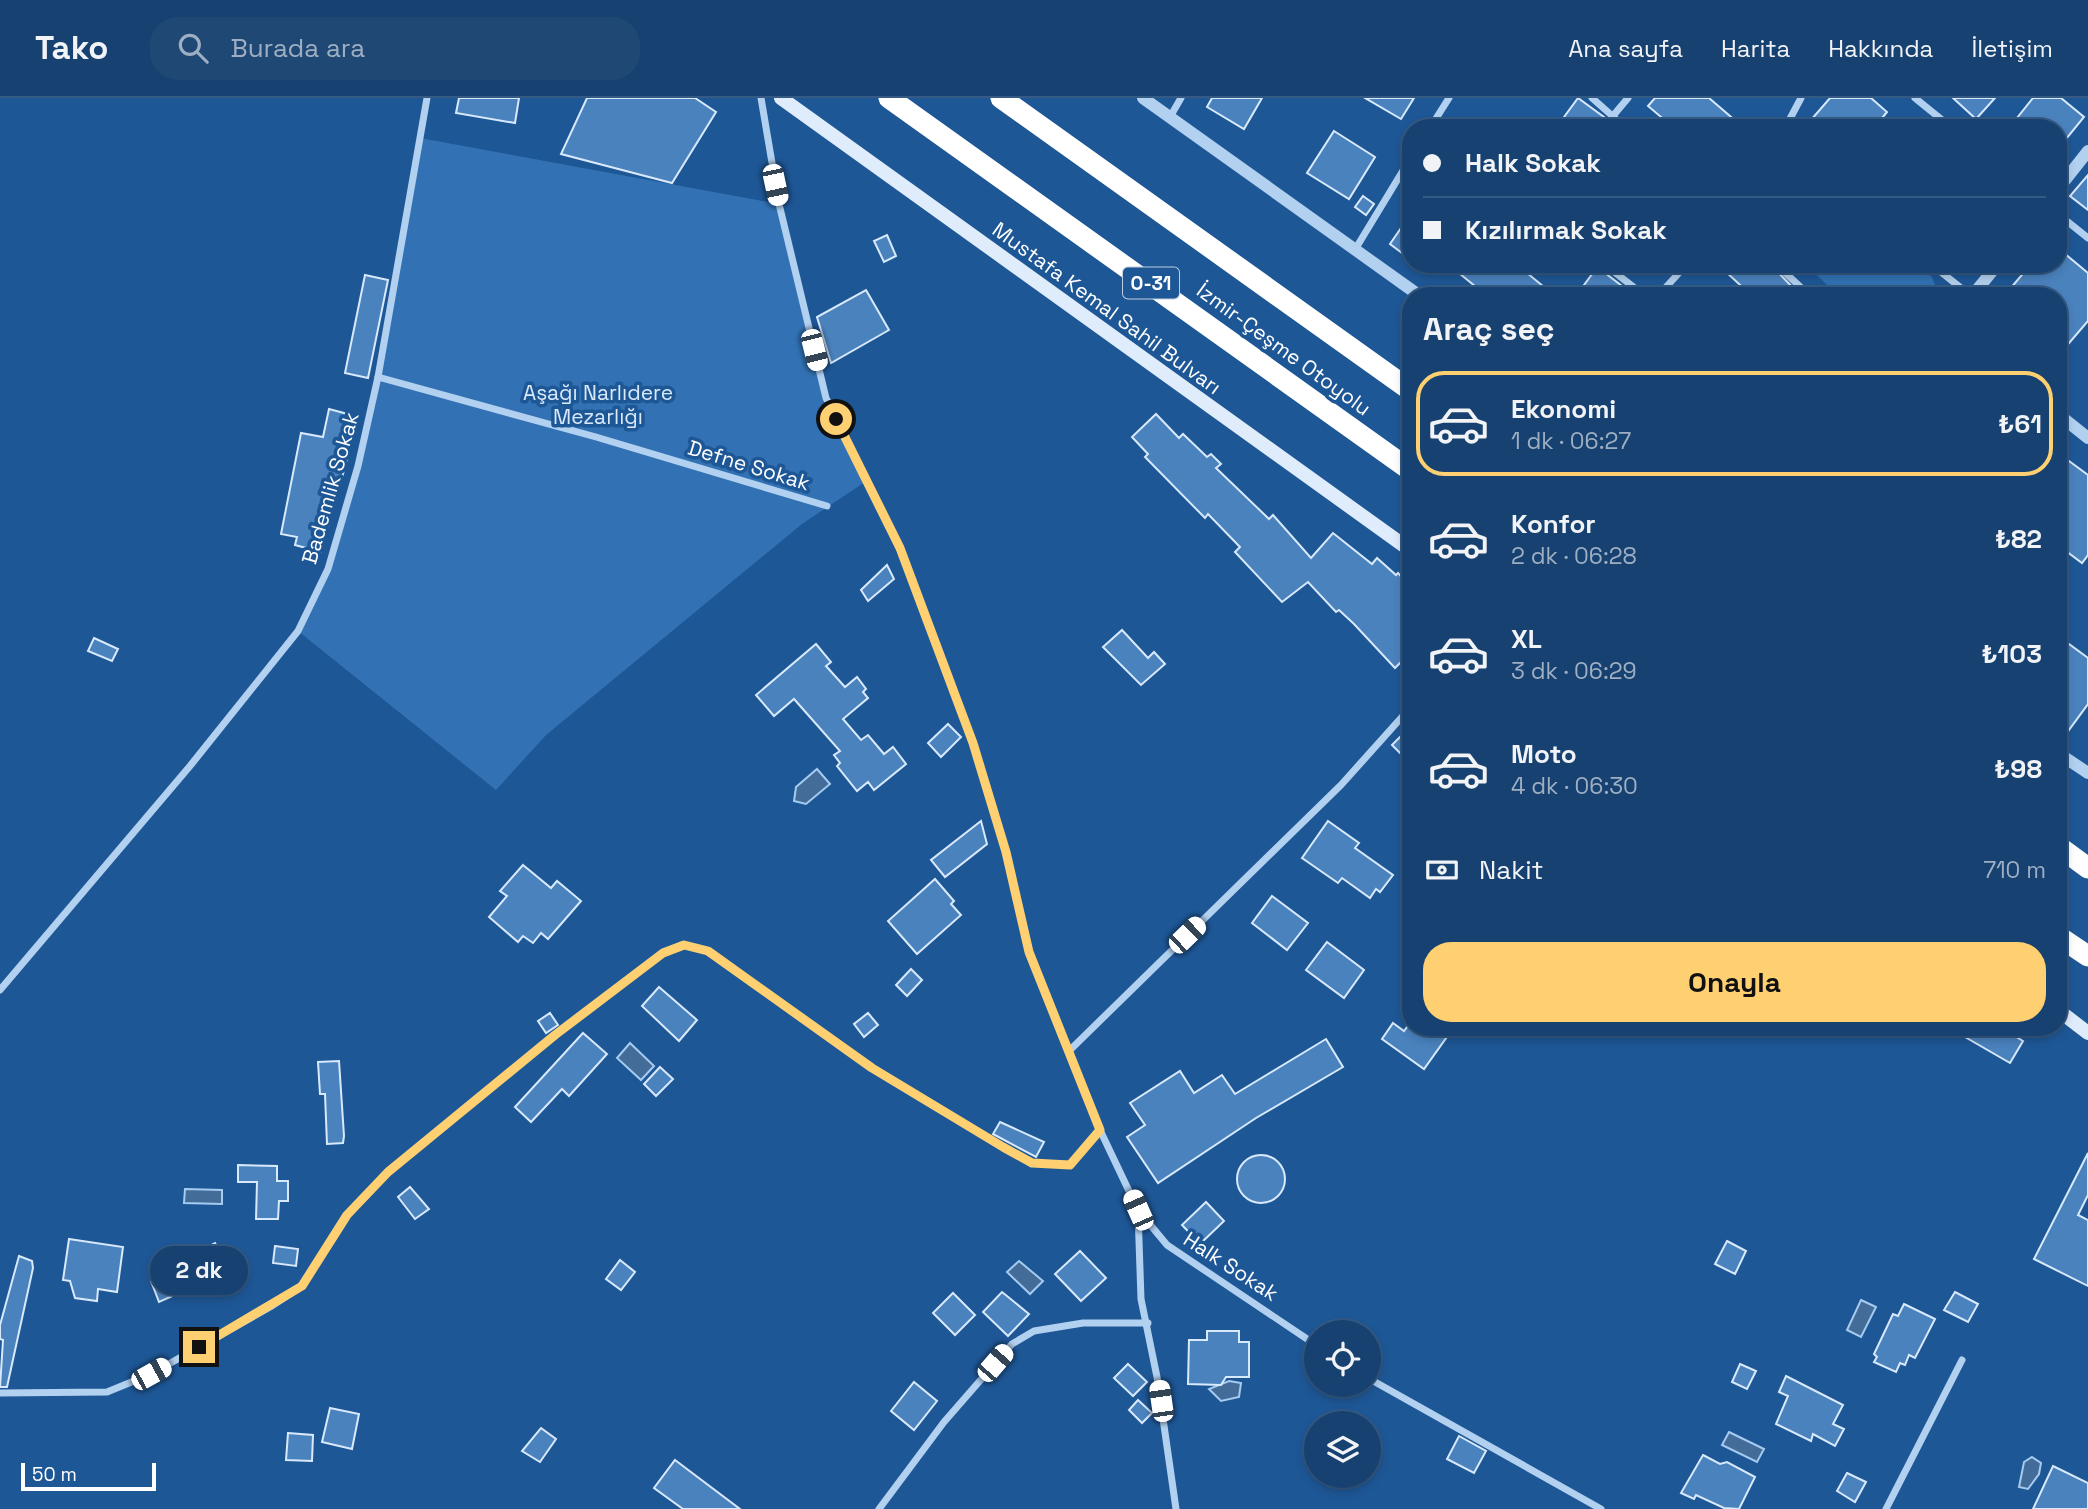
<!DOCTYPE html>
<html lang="tr">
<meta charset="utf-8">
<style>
:root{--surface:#164170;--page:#1f4875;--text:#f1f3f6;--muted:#9eafc3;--line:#355a83;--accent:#fed071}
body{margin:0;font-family:"Space Grotesk",sans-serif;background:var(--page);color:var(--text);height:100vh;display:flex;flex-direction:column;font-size:26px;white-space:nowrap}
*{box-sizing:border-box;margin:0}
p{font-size:23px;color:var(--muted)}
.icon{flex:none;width:38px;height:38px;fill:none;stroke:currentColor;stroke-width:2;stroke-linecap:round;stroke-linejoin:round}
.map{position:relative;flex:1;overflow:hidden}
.details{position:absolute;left:1402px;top:189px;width:665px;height:749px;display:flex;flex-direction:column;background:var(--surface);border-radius:28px;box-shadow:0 4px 10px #0003,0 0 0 2px var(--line)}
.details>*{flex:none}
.top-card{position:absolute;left:1402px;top:21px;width:665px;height:154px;border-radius:28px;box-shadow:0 4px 10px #0003,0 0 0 2px var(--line);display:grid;align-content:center;height:154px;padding:0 21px;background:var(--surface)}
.buttons{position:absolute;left:1304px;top:1222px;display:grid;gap:14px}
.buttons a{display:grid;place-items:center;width:77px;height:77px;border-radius:50%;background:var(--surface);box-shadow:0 4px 10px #0003,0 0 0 2px var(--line);font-size:35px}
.scale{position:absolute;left:21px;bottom:18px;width:135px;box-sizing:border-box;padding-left:7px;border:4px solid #fff;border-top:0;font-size:19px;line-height:24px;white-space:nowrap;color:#fff;-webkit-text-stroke:5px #1e5796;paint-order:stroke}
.end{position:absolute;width:32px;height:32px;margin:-16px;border:9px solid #fed071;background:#111;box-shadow:0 0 0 4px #111}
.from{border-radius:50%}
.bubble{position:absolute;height:49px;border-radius:24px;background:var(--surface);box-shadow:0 4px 10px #0003,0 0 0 2px var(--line);font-size:23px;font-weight:800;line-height:49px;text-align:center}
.car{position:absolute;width:21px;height:42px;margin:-21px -10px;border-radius:9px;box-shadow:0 0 5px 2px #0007;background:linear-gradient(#fff 24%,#345 0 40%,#fff 0 76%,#345 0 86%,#fff 0)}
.top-card b{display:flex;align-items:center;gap:24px;height:66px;font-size:26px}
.top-card b+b{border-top:2px solid var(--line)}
.top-card i{width:18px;height:18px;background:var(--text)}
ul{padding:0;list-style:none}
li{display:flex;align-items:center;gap:21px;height:105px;margin:0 14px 10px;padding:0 7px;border:4px solid transparent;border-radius:28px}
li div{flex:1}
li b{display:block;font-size:26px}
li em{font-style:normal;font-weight:800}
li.selected{border-color:var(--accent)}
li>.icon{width:63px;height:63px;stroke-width:1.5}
h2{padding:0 21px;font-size:32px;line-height:84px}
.pay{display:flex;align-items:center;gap:18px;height:77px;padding:0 21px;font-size:26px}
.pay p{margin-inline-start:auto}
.action{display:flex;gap:14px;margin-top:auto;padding:14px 21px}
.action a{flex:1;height:80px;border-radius:28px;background:var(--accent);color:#111;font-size:28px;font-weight:800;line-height:80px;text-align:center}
header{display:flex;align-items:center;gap:42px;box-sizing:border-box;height:98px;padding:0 35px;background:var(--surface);border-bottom:2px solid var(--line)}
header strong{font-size:33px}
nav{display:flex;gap:38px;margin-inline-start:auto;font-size:24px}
.search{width:490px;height:63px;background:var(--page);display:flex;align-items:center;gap:18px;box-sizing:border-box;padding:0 24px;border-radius:28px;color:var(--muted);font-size:26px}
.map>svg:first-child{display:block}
.green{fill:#3272b4}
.water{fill:#446c99;stroke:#a5cbf1;stroke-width:2}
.building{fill:#4a82be;stroke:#d8e9fb;stroke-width:2}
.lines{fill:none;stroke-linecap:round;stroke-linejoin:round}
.minor{stroke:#b2d0ef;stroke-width:7}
.tertiary{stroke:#b2d0ef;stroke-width:12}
.secondary{stroke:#dfecfb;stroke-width:14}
.motorway{stroke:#fff;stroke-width:21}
.route{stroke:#fed071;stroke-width:9}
.labels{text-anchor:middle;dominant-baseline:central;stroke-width:7;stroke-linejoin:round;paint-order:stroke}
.shield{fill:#1e5796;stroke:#bccde0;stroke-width:2}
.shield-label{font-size:19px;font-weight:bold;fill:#fff}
.street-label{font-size:21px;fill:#fff;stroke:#1e5796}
.park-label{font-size:21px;fill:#d8e9fb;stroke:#1e5796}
</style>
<header>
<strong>Tako</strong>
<div class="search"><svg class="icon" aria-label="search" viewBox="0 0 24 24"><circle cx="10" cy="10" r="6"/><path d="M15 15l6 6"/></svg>Burada ara</div>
<nav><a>Ana sayfa</a><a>Harita</a><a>Hakkında</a><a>İletişim</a></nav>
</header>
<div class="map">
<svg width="2088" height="1411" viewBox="0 0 2088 1411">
<rect width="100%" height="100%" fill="#1e5796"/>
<!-- green -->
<g class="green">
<path d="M420,40L779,106L826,300L865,384L802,426L546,637L496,692L298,533L328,471L358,368Z"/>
<path d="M1805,166H1916L1932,179L1939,198H1839Z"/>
</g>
<!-- water -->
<g class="water">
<path d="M817,671L830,686L806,706L794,703L796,689Z"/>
<path d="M630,945L654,968L641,982L617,960Z"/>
<path d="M185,1091L222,1092V1106L184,1105Z"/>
<path d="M1019,1163L1043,1183L1030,1196L1007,1174Z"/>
<path d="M1861,1202L1876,1209L1861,1239L1847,1232Z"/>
<path d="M1229,1283L1241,1285L1239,1299L1221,1303L1209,1291Z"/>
<path d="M1729,1334L1764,1351L1757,1364L1722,1347Z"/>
<path d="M2032,1359L2041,1365L2039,1376L2028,1391L2019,1389L2024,1364Z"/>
</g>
<!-- building -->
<g class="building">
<path d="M459,0H519L515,25L456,15Z"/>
<path d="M587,0H695L716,14L672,85L561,56Z"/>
<path d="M1212,0H1262L1244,31L1207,9Z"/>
<path d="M1365,0H1414L1401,21Z"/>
<path d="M1578,0L1604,19L1597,30H1556Z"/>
<path d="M1655,0H1709L1744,30H1674L1648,8Z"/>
<path d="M1830,0H1871L1887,14L1874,30H1804Z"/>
<path d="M1953,0H1995L1976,21Z"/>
<path d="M2033,0H2061L2084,19L2058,51V30H2009Z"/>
<path d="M1334,33L1375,59L1349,101L1307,75Z"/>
<path d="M2088,77V112L2070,98Z"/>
<path d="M1363,98L1374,106L1366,117L1355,109Z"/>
<path d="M1410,117V161L1390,146Z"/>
<path d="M887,137L896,158L884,164L874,143Z"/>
<path d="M2058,150L2088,175V223L2058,258V198H2004L2031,166H2058Z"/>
<path d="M1448,166H1516L1555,198H1487Z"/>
<path d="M1733,166H1770L1801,198H1752L1726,174Z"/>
<path d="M1598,168L1600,171L1635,198H1576Z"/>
<path d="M365,177L388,182L368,280L345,275Z"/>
<path d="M866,192L889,232L831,265L817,219Z"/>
<path d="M329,311L359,319L321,454L295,447L297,439L281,436L301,335L323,339Z"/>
<path d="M1156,316L1179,340L1183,336L1207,359L1211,356L1221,366L1216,370L1269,421L1273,417L1311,460L1333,435L1372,466L1377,460L1396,477L1398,475L1410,488V555L1395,570L1354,526L1339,512L1336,514L1308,484L1282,504L1235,454L1240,449L1208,416L1205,420L1145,359L1148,356L1132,339Z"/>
<path d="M2069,363L2088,377V457L2082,465L2058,447V379Z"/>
<path d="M887,467L894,481L868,503L861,492Z"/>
<path d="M1122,532L1148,560L1154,554L1165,566L1141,587L1103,549Z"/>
<path d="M94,540L118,551L112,563L88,553Z"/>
<path d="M2065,543L2088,560V606L2066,636L2058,630V553Z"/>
<path d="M816,546L831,564L826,568L845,589L857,579L866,591L863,594L868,600L843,621L861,642L868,637L884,656L893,649L906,666L874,692L868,684L857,693L837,668L840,665L834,657L840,653L794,601L774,618L756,597Z"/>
<path d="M948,626L961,639L941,659L928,645Z"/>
<path d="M1410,629V665L1392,647Z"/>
<path d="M981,723L987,746L945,779L931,762Z"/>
<path d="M1328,723L1359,745L1355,750L1393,777L1380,794L1376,791L1370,800L1342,780L1338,785L1302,760Z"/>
<path d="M523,767L551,790L557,783L581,803L548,841L541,835L533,845L523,838L518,844L489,819L507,798L500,793Z"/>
<path d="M935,781L954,803L951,806L961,817L917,856L888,823Z"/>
<path d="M1272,798L1308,825L1287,852L1252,825Z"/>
<path d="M1327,844L1364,872L1344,900L1306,872Z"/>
<path d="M911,871L922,882L907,898L896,887Z"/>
<path d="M659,889L697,922L679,943L642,908Z"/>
<path d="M550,915L558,927L546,935L538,923Z"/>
<path d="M868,915L878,927L864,939L854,926Z"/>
<path d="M1393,925L1404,933L1407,929H1454L1424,971L1382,941Z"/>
<path d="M1971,929H2000L2023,943L2010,965L1965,939Z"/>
<path d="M583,935L607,956L569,998L562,991L531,1024L515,1009Z"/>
<path d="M1326,941L1343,969L1256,1020L1158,1085L1127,1039L1145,1027L1130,1005L1180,973L1194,995L1222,977L1235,996Z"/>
<path d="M339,963L344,1038L343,1045L327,1046L325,996H320L318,964Z"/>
<path d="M660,969L673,981L656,998L644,986Z"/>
<path d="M1000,1024L1044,1044L1036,1059L993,1036Z"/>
<path d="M2088,1055V1097L2078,1117L2088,1122V1188L2034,1161Z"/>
<circle cx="1261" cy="1081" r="24"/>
<path d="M238,1067L277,1068V1083H288V1103H279L278,1121H256L257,1084H238Z"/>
<path d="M410,1089L429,1111L415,1121L398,1099Z"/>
<path d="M1206,1104L1224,1123L1200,1146L1182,1127Z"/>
<path d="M69,1141L123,1149L117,1194L98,1191L97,1203L75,1200L70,1183L63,1182Z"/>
<path d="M1727,1143L1746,1153L1735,1176L1715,1166Z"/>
<path d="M215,1145L229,1173L159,1204L151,1183L186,1168L183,1162Z"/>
<path d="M275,1148L298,1151L296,1168L273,1165Z"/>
<path d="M1080,1153L1106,1180L1081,1203L1055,1176Z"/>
<path d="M19,1158L32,1163L33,1170L7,1289H0L3,1242L0,1241V1227Z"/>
<path d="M620,1162L635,1174L621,1192L606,1181Z"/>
<path d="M1002,1194L1029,1216L1008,1238L983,1214Z"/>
<path d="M1955,1194L1978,1206L1968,1224L1944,1212Z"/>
<path d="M953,1195L975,1217L955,1237L933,1215Z"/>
<path d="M1904,1206L1935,1221L1915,1260L1909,1257L1905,1267L1900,1265L1896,1274L1874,1264L1877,1259L1874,1256L1893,1216L1898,1218Z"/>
<path d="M1207,1233H1239V1244H1249V1279H1226L1221,1287L1188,1286L1189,1242H1207Z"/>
<path d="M1128,1266L1147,1284L1133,1298L1114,1280Z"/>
<path d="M1740,1266L1756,1273L1747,1291L1732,1284Z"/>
<path d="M1786,1278L1843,1307L1833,1326L1844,1331L1835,1348L1813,1336L1811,1343L1776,1326L1788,1298L1779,1294Z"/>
<path d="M914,1284L937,1303L914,1332L891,1313Z"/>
<path d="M1138,1302L1152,1315L1142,1325L1129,1312Z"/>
<path d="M330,1310L359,1316L352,1351L322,1344Z"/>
<path d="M541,1330L556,1341L540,1364L522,1353Z"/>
<path d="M288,1335L313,1337L312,1363L286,1362Z"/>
<path d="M1459,1338L1486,1353L1474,1375L1447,1361Z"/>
<path d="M1703,1357L1720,1366L1727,1364L1755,1379L1739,1411L1724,1410L1696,1397L1694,1401L1681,1395Z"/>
<path d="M675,1362L740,1411H683L654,1390Z"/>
<path d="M2053,1368L2088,1385V1411H2033Z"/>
<path d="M1847,1375L1866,1384L1855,1404L1837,1393Z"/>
</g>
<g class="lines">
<!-- minor -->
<g class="minor">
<path d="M761,0L779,106L826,300L900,450L973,645L1006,754L1029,854L1100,1032L1138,1112L1167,1147L1316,1247"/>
<path d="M1592,0L1626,30"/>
<path d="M1915,0L1952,30"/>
<path d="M1170,19L1181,0"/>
<path d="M1612,19L1628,0"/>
<path d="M1430,30L1449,0"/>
<path d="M1785,30L1801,0"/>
<path d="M2058,116L2088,140"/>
<path d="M1356,150L1410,61"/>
<path d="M1604,166L1645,198"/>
<path d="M1776,166L1810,198"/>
<path d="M1931,166L1971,198"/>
<path d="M1658,198L1687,166"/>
<path d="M378,279L596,339L827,408"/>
<path d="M0,892L190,668L298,533L328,471L358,368L378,279L427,0"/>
<path d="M1070,952L1341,687L1410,610"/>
<path d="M1138,1113L1141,1201L1157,1279L1176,1411"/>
<path d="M1368,1280L1601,1411"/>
<path d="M0,1295L107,1294L151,1276L270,1209L302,1188L347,1117L388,1074L555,937L663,855L684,847L708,853L872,970L1003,1049L1032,1065L1070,1067L1100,1032"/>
<path d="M879,1411L944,1324L1012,1246L1034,1233L1083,1225H1148"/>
<path d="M1886,1411L1962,1262"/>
</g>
<!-- tertiary -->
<g class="tertiary">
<path d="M1143,0L1420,198"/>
<path d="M2058,91L2088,53"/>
<path d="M1972,198L1998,166"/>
<path d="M2058,316L2088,340"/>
<path d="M2058,655L2088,675"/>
</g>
<!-- secondary -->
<g class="secondary">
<path d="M781,0L1410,452"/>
<path d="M2058,912L2088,935"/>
</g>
<!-- motorway -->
<g class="motorway">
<path d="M889,0L1410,372"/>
<path d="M1001,0L1410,292"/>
<path d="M2058,748L2088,770"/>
<path d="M2058,838L2088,858"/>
</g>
</g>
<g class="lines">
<!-- route -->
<path class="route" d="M199,1249L302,1188L347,1117L388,1074L555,937L663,855L684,847L708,853L872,970L1003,1049L1032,1065L1070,1067L1100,1032L1029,854L1006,754L973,645L900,450L836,321"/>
</g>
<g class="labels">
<!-- shield labels -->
<rect class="shield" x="1123" y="169.5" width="56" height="31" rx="5"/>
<g class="shield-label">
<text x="1151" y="185">O-31</text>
</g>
<!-- street labels -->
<g class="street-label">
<text transform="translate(1107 210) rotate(36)">Mustafa Kemal Sahil Bulvarı</text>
<text transform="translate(1284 251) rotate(36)">İzmir-Çeşme Otoyolu</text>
<text transform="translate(749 367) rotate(17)">Defne Sokak</text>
<text transform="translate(330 390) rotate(-74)">Bademlik Sokak</text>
<text transform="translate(1231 1168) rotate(33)">Halk Sokak</text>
</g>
<!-- park labels -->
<g class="park-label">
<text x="598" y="294">Aşağı Narlıdere<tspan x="598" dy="24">Mezarlığı</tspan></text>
</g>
</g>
</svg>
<div class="buttons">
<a><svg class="icon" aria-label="locate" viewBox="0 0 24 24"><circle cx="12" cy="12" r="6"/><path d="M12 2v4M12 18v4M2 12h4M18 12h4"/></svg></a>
<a><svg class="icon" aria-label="layers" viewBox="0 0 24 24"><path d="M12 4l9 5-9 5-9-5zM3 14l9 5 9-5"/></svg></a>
</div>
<div class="scale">50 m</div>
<i class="end from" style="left:836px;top:321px"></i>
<i class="end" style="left:199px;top:1249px"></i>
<div class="bubble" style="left:150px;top:1148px;width:98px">2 dk</div>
<i class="car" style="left:775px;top:87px;rotate:168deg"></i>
<i class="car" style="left:814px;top:252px;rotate:166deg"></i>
<i class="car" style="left:1187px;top:837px;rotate:46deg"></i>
<i class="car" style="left:1138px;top:1112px;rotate:336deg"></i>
<i class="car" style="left:995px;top:1265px;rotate:41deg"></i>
<i class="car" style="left:151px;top:1276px;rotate:61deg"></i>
<i class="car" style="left:1161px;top:1303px;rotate:352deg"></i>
<div class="top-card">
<b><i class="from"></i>Halk Sokak</b>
<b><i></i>Kızılırmak Sokak</b>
</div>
<section class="details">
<h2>Araç seç</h2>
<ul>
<li class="selected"><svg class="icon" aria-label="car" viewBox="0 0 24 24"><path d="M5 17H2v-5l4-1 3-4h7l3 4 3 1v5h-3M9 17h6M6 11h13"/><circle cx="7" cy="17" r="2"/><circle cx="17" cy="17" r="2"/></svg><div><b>Ekonomi</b><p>1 dk · 06:27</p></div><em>₺61</em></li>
<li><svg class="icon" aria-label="car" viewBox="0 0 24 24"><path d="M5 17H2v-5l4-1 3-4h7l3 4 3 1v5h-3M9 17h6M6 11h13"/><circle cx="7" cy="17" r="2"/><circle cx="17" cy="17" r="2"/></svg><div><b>Konfor</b><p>2 dk · 06:28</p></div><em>₺82</em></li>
<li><svg class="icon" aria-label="car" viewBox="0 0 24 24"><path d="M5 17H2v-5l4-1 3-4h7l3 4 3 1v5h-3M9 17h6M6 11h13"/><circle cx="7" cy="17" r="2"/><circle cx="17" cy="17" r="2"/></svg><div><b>XL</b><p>3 dk · 06:29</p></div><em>₺103</em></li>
<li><svg class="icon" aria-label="car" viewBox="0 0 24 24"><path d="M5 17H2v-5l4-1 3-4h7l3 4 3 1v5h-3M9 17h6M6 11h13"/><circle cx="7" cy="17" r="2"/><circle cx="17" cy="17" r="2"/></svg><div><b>Moto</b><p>4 dk · 06:30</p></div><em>₺98</em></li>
</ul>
<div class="pay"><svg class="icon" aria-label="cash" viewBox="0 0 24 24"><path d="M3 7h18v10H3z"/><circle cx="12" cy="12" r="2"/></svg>Nakit<p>710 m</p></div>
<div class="action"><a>Onayla</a></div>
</section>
</div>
